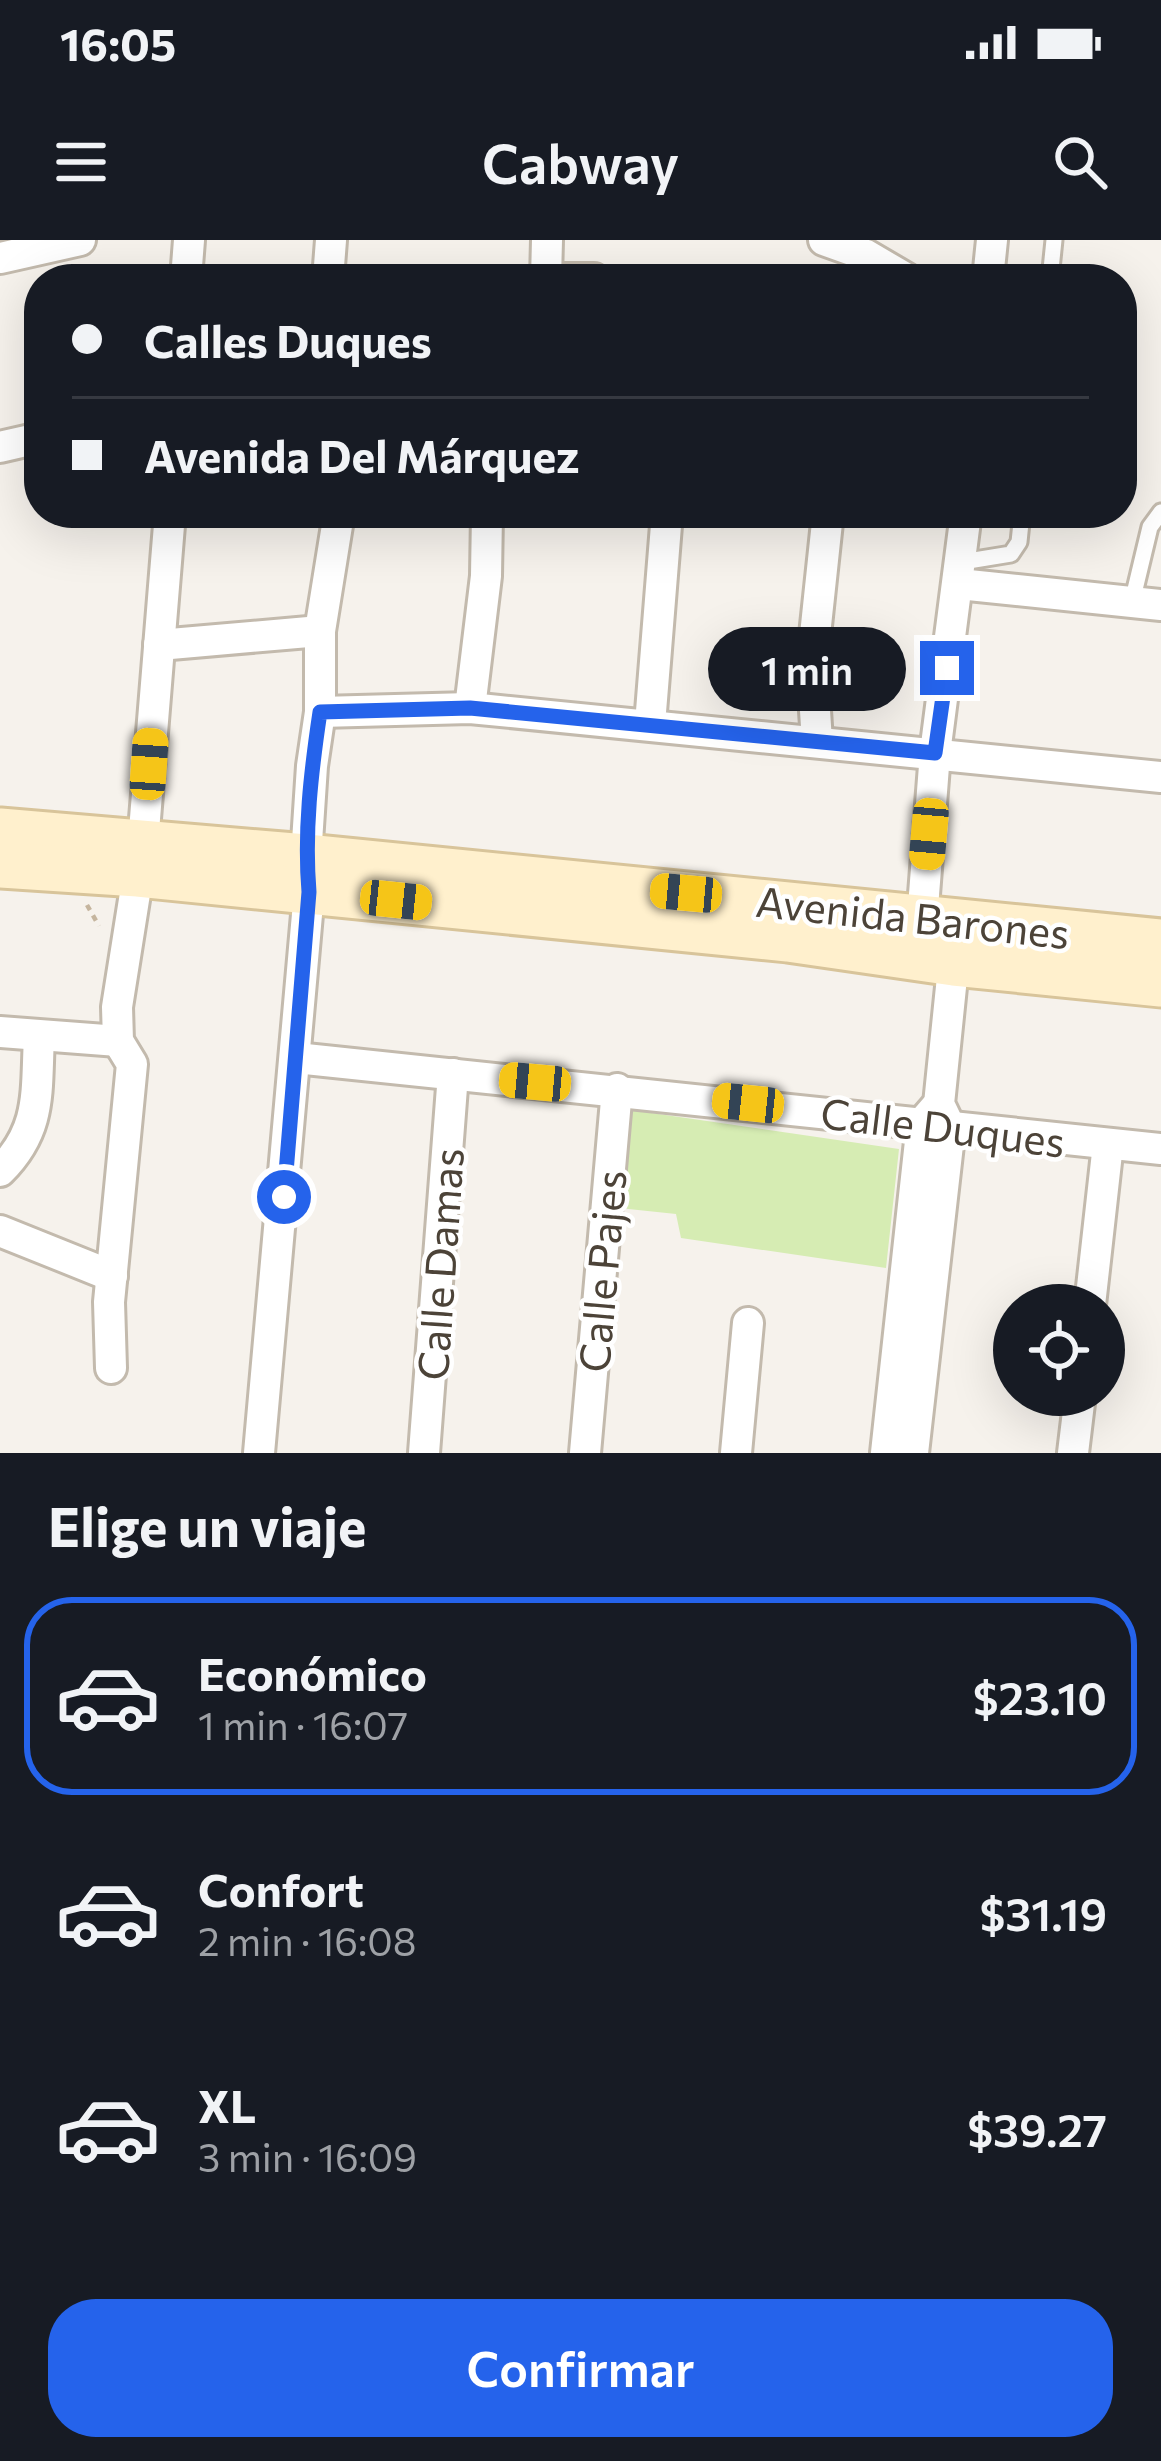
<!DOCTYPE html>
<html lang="es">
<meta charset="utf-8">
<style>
:root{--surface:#171b24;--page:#20242c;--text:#f1f3f6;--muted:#9ea1a6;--line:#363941;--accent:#2563eb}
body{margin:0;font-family:Commissioner,sans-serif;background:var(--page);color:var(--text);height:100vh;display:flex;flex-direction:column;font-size:45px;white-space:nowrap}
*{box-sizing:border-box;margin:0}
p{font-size:39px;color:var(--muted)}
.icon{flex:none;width:66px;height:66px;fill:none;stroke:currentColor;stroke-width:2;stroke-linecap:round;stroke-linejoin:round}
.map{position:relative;height:1213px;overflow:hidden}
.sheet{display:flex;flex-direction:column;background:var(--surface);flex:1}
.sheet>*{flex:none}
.banner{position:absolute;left:24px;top:24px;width:1113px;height:264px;border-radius:48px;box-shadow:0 12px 48px #0002;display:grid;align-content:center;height:264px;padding:0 48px;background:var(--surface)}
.buttons{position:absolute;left:993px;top:1044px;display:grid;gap:24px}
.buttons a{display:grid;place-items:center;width:132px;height:132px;border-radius:50%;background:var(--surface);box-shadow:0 12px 48px #0002;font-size:60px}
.end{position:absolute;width:54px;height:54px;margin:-27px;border:15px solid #2563eb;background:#fff;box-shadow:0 0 0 6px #fff}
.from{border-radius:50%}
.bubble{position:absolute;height:84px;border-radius:42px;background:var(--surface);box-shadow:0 12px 48px #0002;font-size:39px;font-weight:600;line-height:84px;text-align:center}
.car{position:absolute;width:36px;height:72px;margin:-36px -18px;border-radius:15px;box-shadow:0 0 9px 3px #0007;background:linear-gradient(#f5c518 24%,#345 0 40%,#f5c518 0 76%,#345 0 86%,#f5c518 0)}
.banner b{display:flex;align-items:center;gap:42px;height:114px;font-size:45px}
.banner b+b{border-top:3px solid var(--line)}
.banner i{width:30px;height:30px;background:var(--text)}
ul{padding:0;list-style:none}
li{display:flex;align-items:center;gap:36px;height:198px;margin:0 24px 18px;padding:0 24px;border:6px solid transparent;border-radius:48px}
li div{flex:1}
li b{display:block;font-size:45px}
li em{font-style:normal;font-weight:600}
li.on{border-color:var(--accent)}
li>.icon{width:108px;height:108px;stroke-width:1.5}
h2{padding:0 48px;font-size:54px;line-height:144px}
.primary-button{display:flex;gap:24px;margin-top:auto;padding:24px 48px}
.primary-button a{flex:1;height:138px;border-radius:48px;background:var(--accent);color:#fff;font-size:48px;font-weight:600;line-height:138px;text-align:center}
.status{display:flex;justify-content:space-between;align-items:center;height:84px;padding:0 60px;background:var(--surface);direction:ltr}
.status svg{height:33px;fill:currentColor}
header{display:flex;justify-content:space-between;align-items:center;height:156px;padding:0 48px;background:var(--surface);font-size:54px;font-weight:600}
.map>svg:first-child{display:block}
.green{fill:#d6ecb3}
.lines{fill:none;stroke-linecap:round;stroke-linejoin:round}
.service-casing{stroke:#c3baad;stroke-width:21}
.minor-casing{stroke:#c3baad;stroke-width:36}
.secondary-casing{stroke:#d8c49a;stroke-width:51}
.path{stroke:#c5b59e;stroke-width:4.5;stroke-dasharray:6 6;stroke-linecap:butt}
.service{stroke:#fff;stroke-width:15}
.minor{stroke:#fff;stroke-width:30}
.secondary{stroke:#fff0cd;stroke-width:45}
.route{stroke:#2563eb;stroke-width:15}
.labels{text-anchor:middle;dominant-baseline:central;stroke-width:9;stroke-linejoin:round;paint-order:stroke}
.street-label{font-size:42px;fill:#4c4338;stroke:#fff}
</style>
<div class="status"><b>16:05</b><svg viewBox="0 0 49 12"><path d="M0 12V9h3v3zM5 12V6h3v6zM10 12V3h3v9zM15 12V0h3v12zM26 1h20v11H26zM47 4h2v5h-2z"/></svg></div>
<header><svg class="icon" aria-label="menu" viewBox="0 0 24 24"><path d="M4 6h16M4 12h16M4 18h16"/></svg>Cabway<svg class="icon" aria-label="search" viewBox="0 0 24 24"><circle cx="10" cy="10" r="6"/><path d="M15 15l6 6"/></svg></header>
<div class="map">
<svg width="1161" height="1213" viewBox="0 0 1161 1213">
<rect width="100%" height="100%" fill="#f6f2ec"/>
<!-- green -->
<path class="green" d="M624,869L899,909L886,1028L681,998L676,974L619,968Z"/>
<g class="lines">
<!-- service casing -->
<g class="service-casing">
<g id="service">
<path d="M1050,39L1054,0"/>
<path d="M962,322L1011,314L1019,302L1022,273"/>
<path d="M1132,362L1150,287L1161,272"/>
</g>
</g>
<!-- minor casing -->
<g class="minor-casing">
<g id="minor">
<path d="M824,0L866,15L907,39"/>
<path d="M0,18L80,0"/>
<path d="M186,39L189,0"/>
<path d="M328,39L331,0"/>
<path d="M546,39L547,0"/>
<path d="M561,39H594"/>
<path d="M988,39L992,0"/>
<path d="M0,207L39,198"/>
<path d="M959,344L1161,365"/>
<path d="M159,405L320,391"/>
<path d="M470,468L486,336L487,273"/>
<path d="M320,472L470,468L1161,537"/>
<path d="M650,484L667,273"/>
<path d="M817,502L812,423L828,273"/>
<path d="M921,693L935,513L966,273"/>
<path d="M0,792L118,801"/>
<path d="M296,818L1161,909"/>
<path d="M0,931C42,889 36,853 39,797"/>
<path d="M0,991L112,1036"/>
<path d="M1090,1065L1108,904"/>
<path d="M111,1128L109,1062L132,824L118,801L117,767L143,603L170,273"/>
<path d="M259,1213L309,652L306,617L312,526L320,472V391L339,273"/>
<path d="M424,1213L453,834"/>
<path d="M585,1213L617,849"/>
<path d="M736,1213L748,1083"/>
<path d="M886,1213L922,883L935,868"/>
<path d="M913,1213L950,887L939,864L955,708"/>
<path d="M1073,1213L1080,1155"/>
</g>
</g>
<!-- secondary casing -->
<g class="secondary-casing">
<g id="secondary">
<path d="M0,591L306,617L1161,702"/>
<path d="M0,625L138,634L788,699L954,723L1161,744"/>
</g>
</g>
<!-- path -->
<path class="path" d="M87,665L99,686"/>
<!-- service -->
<use href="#service" class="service"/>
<!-- minor -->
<use href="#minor" class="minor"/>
<!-- secondary -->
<use href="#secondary" class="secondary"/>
</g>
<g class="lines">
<!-- route -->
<path class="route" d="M284,957L309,652C304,592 311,532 320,472L470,468L935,513L947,428"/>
</g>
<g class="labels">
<!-- street labels -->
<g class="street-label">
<text transform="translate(913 676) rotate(6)">Avenida Barones</text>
<text transform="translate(943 886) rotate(7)">Calle Duques</text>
<text transform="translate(439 1024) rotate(-86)">Calle Damas</text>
<text transform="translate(601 1031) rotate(-85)">Calle Pajes</text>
</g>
</g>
</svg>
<div class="buttons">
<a><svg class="icon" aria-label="locate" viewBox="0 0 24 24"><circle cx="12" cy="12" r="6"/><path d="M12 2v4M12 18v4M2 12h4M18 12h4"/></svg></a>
</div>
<i class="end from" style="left:284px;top:957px"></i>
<i class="end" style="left:947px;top:428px"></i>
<div class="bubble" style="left:708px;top:387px;width:198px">1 min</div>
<i class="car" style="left:149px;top:524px;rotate:4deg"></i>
<i class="car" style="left:929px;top:594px;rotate:185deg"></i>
<i class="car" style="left:686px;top:653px;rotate:275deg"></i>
<i class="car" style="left:396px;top:660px;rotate:96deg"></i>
<i class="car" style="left:535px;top:842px;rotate:275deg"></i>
<i class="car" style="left:748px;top:863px;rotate:276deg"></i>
<div class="banner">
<b><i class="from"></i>Calles Duques</b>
<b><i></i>Avenida Del Márquez</b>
</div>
</div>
<section class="sheet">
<h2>Elige un viaje</h2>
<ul>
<li class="on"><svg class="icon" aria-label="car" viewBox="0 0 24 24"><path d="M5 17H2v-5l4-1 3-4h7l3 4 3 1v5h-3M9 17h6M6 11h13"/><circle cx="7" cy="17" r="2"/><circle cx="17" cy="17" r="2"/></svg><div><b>Económico</b><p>1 min · 16:07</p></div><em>$23.10</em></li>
<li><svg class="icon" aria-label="car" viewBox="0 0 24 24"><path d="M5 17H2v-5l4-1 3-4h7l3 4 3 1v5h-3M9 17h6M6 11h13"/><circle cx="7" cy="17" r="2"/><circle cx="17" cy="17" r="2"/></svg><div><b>Confort</b><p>2 min · 16:08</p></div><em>$31.19</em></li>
<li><svg class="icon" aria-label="car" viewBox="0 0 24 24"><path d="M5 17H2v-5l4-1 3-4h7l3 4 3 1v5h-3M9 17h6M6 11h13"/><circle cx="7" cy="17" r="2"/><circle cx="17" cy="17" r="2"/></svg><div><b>XL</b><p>3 min · 16:09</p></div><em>$39.27</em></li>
</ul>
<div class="primary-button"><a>Confirmar</a></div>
</section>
